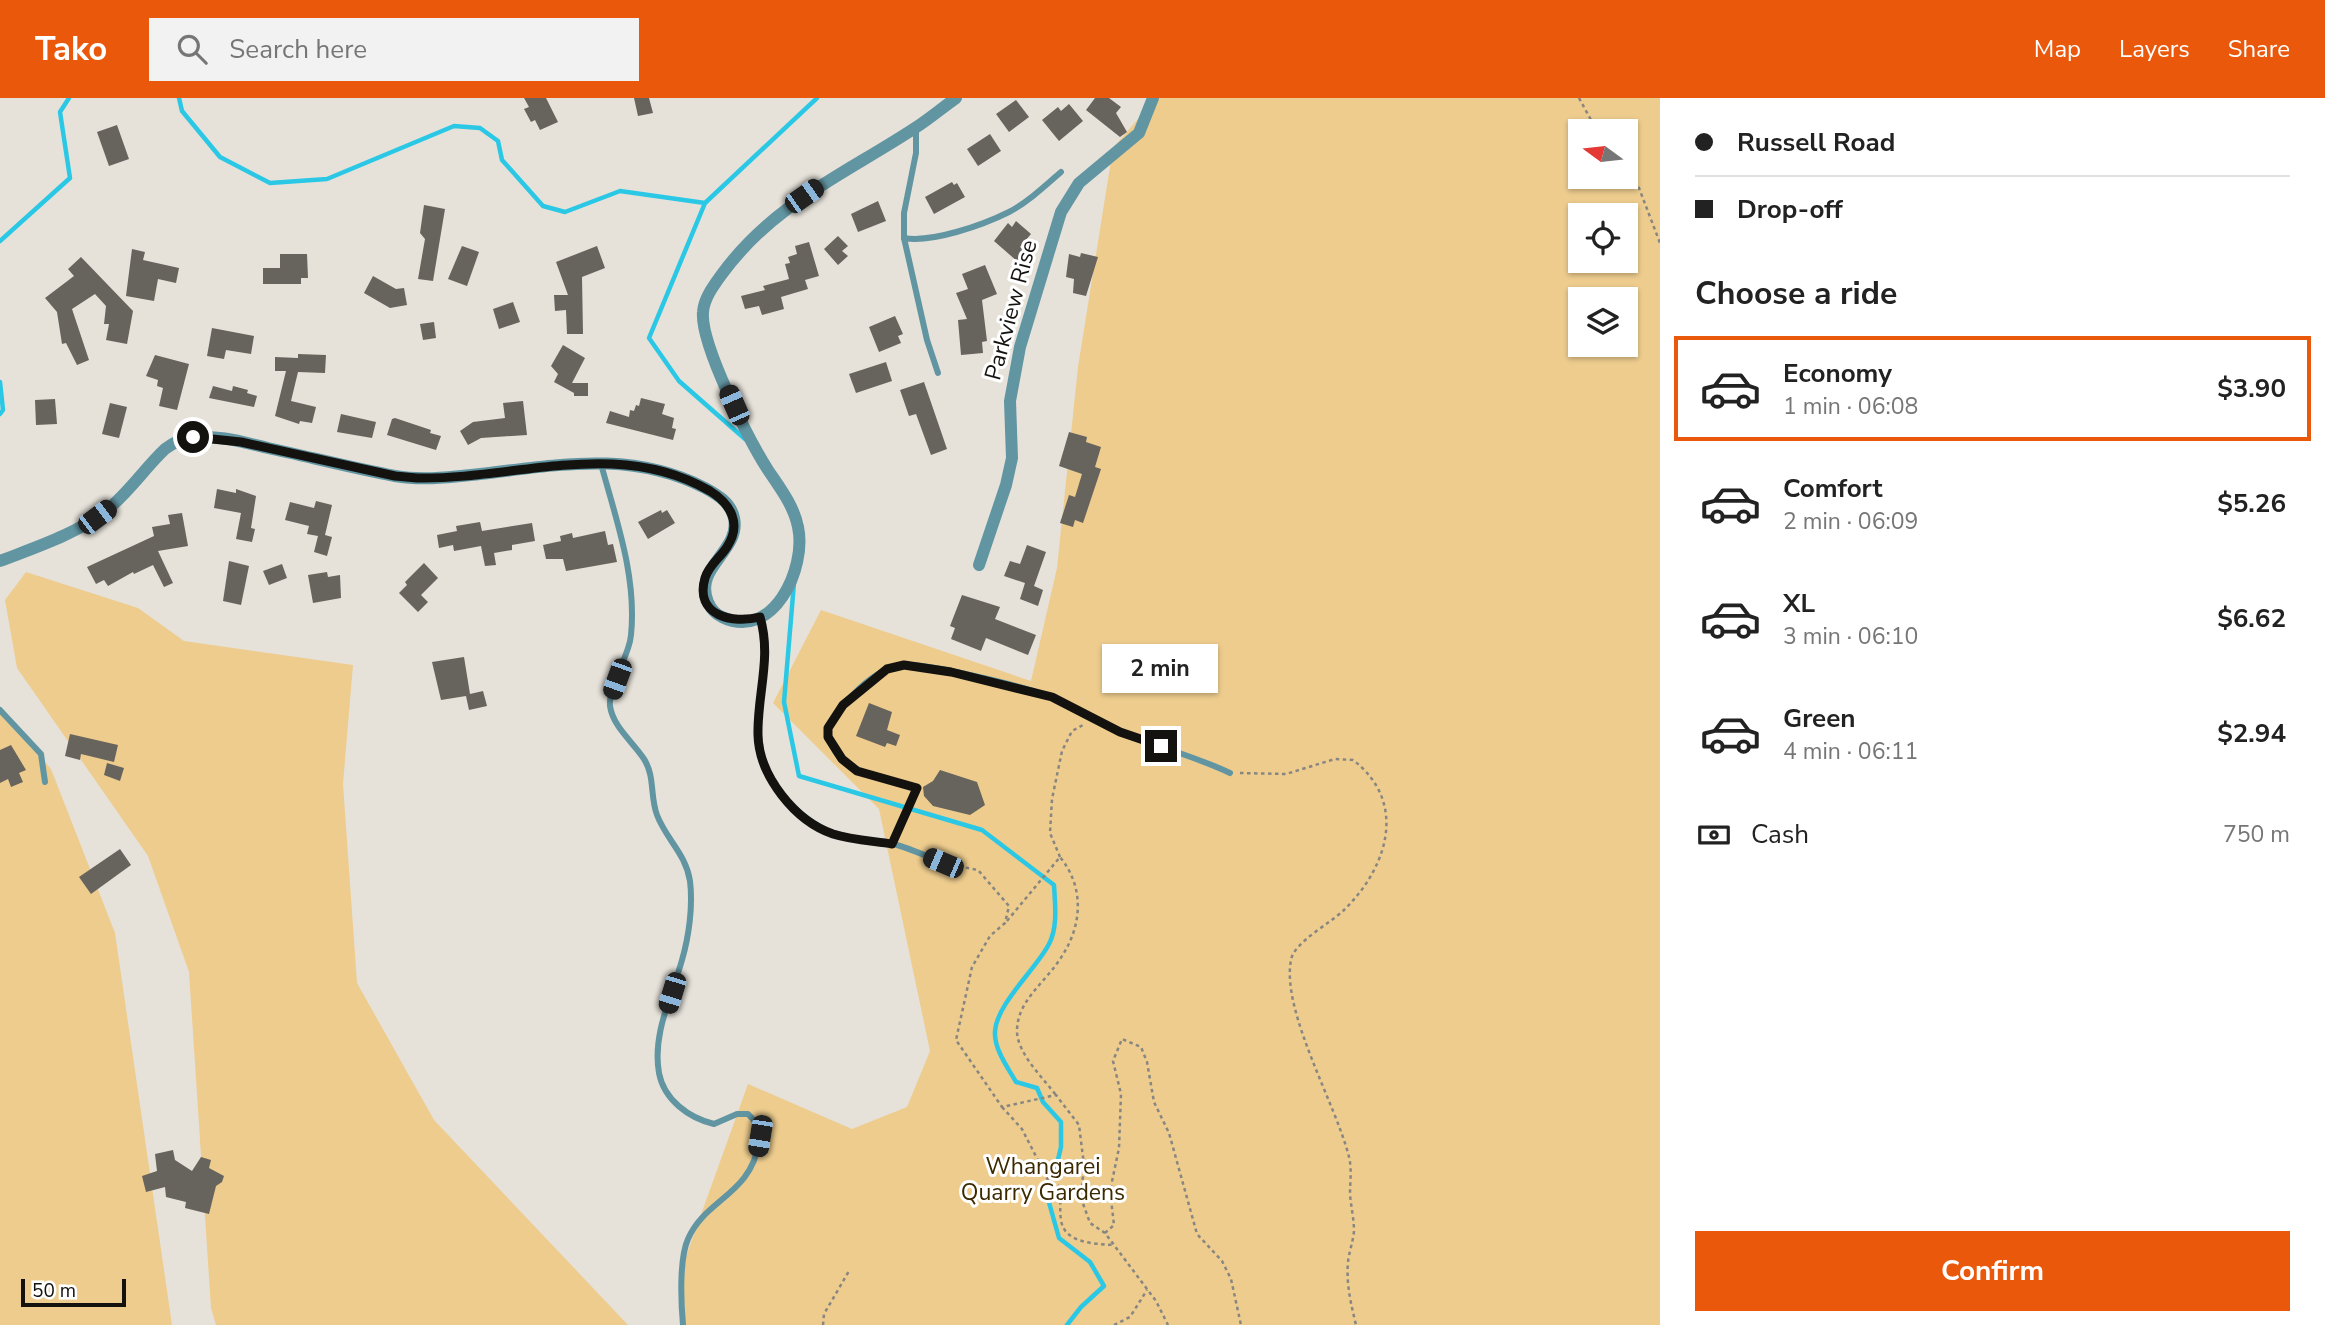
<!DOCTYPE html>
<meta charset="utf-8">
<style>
:root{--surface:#fff;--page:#f2f2f2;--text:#222;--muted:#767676;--line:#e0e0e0;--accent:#ea580c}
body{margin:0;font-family:"Nunito Sans",sans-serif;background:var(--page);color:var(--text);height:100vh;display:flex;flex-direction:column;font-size:26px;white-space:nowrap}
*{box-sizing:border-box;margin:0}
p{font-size:23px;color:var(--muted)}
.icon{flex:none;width:38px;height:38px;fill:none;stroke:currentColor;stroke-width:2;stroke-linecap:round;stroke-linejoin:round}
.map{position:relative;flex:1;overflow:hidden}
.sheet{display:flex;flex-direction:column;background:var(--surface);width:665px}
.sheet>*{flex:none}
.guide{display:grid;align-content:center;height:154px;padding:0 35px;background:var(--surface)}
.needle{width:46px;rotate:285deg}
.controls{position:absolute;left:1568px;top:21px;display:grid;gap:14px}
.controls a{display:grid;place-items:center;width:70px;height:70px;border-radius:0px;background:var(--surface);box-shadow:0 2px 5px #0004;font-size:35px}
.scale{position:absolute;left:21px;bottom:18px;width:105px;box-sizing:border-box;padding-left:7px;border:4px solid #13120f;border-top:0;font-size:19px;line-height:24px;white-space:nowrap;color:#13120f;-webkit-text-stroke:5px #fff;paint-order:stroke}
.end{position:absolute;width:32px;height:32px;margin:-16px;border:9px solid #13120f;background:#fff;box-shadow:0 0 0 4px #fff}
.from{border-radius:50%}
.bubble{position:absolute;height:49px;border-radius:0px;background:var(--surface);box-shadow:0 2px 5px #0004;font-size:23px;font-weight:700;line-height:49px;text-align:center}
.car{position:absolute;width:21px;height:42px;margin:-21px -10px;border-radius:9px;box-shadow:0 0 5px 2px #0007;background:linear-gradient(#222 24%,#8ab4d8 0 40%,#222 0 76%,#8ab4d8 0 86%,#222 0)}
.guide b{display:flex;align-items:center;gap:24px;height:66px;font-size:26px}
.guide b+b{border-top:2px solid var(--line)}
.guide i{width:18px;height:18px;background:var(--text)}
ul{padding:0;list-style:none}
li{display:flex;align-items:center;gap:21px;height:105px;margin:0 14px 10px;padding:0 21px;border:4px solid transparent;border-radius:0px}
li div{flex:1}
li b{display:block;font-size:26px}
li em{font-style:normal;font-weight:700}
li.active{border-color:var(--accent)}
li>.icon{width:63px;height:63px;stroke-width:1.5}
h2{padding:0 35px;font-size:32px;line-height:84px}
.pay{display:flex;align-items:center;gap:18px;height:77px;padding:0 35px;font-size:26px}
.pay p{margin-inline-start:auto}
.action{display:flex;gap:14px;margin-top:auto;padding:14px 35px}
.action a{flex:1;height:80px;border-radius:0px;background:var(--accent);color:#fff;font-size:28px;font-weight:700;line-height:80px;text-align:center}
header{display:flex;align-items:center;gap:42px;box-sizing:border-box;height:98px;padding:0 35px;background:var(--accent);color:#fff}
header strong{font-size:33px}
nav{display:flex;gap:38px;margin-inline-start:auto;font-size:24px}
.search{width:490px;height:63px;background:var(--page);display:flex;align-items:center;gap:18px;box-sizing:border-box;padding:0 24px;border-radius:0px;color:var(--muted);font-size:26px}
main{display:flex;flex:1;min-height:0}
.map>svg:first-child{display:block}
.green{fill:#edcc8e;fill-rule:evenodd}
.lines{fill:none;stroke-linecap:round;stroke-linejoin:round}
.stream{stroke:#2bc8e6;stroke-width:4.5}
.building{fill:#67635d}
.path{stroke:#888680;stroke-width:2.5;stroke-dasharray:3.5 3.5;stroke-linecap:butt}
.service{stroke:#6295a2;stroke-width:6}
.minor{stroke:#6295a2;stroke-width:12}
.route{stroke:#13120f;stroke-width:9}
.labels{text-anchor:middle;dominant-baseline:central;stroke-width:6;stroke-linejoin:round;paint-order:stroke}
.street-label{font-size:23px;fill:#13120f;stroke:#fff}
.park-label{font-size:23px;fill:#3c2900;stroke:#fff}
</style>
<header>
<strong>Tako</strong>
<div class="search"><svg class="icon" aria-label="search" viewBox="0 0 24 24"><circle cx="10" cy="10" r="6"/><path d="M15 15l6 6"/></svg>Search here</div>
<nav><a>Map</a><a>Layers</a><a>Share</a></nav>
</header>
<main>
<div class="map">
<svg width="1660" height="1227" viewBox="0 0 1660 1227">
<rect width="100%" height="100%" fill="#e6e2da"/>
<!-- green -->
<g class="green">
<path d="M1151,0H1660V1227H682L685,1161L748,986L852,1031L907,1009L930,953L879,711L773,605L821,512L1031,583L1057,470L1078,269L1113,50L1144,14ZM1580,33H1626V79H1580ZM1580,117H1626V163H1580ZM1580,201H1626V247H1580Z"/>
<path d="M26,474L138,510L184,543L353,567L343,686L357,885L434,1022L628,1227H216L211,1210L189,874L148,758L17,570L5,502Z"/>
<path d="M0,613L51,671L115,835L172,1227H0Z"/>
</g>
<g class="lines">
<!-- stream -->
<g class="stream">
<path d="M179,0L182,13L220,59L270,85L327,81L454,28L480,30L498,43L502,62L543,108L565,114L620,93L705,105"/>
<path d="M0,143L70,80L60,14L69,0"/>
<path d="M0,284L3,312L0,316"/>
<path d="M745,341L679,283L649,240L705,105L817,0"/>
<path d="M794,485L784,604L799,678L982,732L1054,787C1055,806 1058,829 1049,846C1037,870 996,906 995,934C994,951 1008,970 1016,984L1037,990L1043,1004L1061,1024V1049L1055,1074"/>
<path d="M1048,1101L1059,1140L1090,1164L1104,1188L1081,1209L1067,1227"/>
</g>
</g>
<!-- building -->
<g class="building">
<path d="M524,0H546L558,24L540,32L535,22L531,24L524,11L529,9Z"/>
<path d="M634,0H649L653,15L638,18Z"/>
<path d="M1095,0H1109L1121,9L1116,15L1127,34L1120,39L1086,12Z"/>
<path d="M1016,2L1029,19L1009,34L996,16Z"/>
<path d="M1069,6L1083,23L1059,43L1042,22L1058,9L1061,13Z"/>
<path d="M117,27L129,61L109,68L97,34Z"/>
<path d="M990,36L1001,53L978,68L967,51Z"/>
<path d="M952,84L954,87L957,85L965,99L934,116L925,99Z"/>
<path d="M878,103L886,123L858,134L851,116Z"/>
<path d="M424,107L445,111L433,183L418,181L425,141L420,135Z"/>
<path d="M1016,123L1031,136L1020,149L1026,154L1018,164L994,143L1008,125L1012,129Z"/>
<path d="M838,138L848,148L842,153L848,158L838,167L824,151Z"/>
<path d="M809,144L819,178L805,182L808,191L781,199L784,211L762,217L759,208L745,211L741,198L765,192L763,188L789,181L785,166L790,165L788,159L797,156L795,148Z"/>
<path d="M462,148L479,154L467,188L448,181Z"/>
<path d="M597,148L605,170L582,179L583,236H567L566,212L555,213L554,197H568L556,164Z"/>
<path d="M132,151L145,154L143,162L179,170L176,185L158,181L154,203L126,198Z"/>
<path d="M1081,155L1098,159L1086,198L1073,195L1074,181L1066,179L1069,156L1080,159Z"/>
<path d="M280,156H307L308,180H301V186H263V170H280Z"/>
<path d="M81,159L133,213L127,246L106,242L109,226H104L106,208L95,196L72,211L89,262L77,267L66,245L62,246L57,214L45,200L74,178L68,171Z"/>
<path d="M985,167L997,196L982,202L987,243L982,244L983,255L961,257L958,222L967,221L956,195L968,191L962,176Z"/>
<path d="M373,178L396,191L404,190L407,207L390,210L364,195Z"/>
<path d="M513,204L520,224L499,231L493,211Z"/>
<path d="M895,218L903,236L898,238L901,245L879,254L869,229Z"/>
<path d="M434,224L436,240L423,242L420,226Z"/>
<path d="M212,230L254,238L251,256L226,252L224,261L207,258Z"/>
<path d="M563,247L585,260L572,285H588V298H574V295L554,284L558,276L551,268Z"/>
<path d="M298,256L326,257L325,275L298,274L291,303L316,309L312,325L300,323L299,326L275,318L286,273H275V259L298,260Z"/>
<path d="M155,257L189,266L177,312L159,308L163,290L157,288L158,282L146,278Z"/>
<path d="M886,264L892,283L856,295L849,276Z"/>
<path d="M924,284L947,351L931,357L916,316L909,318L900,292Z"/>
<path d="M213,288L232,293L233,288L248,292L247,295L257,298L254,309L209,300Z"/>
<path d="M641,300L665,306L662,316L674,320L672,330L676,331L673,342L606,325L610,313L629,319L630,312L634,313L636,307L639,308Z"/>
<path d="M55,301L57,326L36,327L35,302Z"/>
<path d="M523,303L527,337L481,340L468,347L460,333L473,324L505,320L503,305Z"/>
<path d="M110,305L127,309L119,340L102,336Z"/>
<path d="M341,316L376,324L372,340L337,334Z"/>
<path d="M395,320L431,332L430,335L441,338L436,352L387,337L392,321Z"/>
<path d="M1069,334L1087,339L1086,344L1101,349L1095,369L1101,371L1083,425L1075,422L1073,429L1060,425L1069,397L1075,399L1082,376L1059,368Z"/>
<path d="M217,391L236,395V391L256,398L251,430L255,431L252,444L236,441L241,415L214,410Z"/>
<path d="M316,403L332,407L325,437L332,439L327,458L314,454L318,438L307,436L309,428L285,422L290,404L314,410Z"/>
<path d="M661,412L662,415L667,412L675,425L648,441L638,424Z"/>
<path d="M182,415L188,448L158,453L173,485L164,489L153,467L134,476L133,474L108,488L104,482L96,486L87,469L154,438L152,429L170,426L168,417Z"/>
<path d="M480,424L482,433L532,425L535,443L512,447V452L494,455L496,467L485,468L481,448L454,453L453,447L439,450L437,437L457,433L456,428Z"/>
<path d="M605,433L608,447L613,446L617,464L566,473L563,461H546L543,447L561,443L560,438L572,435L573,440Z"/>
<path d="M1027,447L1046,454L1034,488L1043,492L1038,508L1020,501L1025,485L1004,478L1010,463L1020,466Z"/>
<path d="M229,463L249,468L241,507L223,503Z"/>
<path d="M424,465L438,480L421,497L428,504L418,514L399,495L407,487L405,484Z"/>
<path d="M282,466L287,480L269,487L263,473Z"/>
<path d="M327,474L328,479L340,477L341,500L313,505L308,477Z"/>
<path d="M962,497L1000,509L995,521L1036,537L1028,557L986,540L981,553L951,541L955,530L950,528Z"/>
<path d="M464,559L470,596L483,593L487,608L469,612L466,598L441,602L432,564Z"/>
<path d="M869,605L892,614L887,632L900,637L896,648L887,645L885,649L856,638Z"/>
<path d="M70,636L118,647L114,664L81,656L80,662L65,658Z"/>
<path d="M11,647L26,672L19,675L23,684L11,689L8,681L0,685V652Z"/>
<path d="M107,665L124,670L120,683L104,677Z"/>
<path d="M940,672L977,684L985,707L970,717L933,708L924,698L923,689L933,683Z"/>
<path d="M120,751L131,767L91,796L79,779Z"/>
<path d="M173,1052L175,1062L192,1073L201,1059L211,1062L209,1070L224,1078L222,1084L216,1088L209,1116L185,1110L186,1104L166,1099L165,1089L146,1094L142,1078L157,1073L155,1056Z"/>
</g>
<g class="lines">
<!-- path -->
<g class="path">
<path d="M1579,0L1597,33"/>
<path d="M1626,72L1639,90L1660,145"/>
<path d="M1240,675L1286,676L1335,661L1353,662C1408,704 1388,769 1344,812C1331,825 1294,844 1291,862C1281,913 1336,1006 1349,1059C1352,1071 1350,1084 1350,1096C1351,1109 1354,1121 1354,1133C1353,1144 1349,1154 1348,1164C1346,1186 1351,1206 1356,1227"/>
<path d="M1060,759L1050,735L1052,701L1062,653L1072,633L1083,627"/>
<path d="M952,767L978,772L1009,808L1005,825L990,838L972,869L956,942L1002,1009L1056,997L1079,1027L1084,1067L1081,1100L1090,1125L1105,1135L1156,1203L1168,1227"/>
<path d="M1007,823L1060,759C1086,791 1082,831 1058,864C1043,886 1017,904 1017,933C1017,955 1043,980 1056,997"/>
<path d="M1002,1009L1022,1031L1048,1082L1079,1099"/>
<path d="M1059,1089C1062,1102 1058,1118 1063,1129C1071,1146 1099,1146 1114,1147"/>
<path d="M1105,1135L1114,1127L1110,1093L1119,1050L1121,996L1113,963L1122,941L1141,949L1147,964L1154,1004L1169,1035L1197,1136L1222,1163L1231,1181L1241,1227"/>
<path d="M823,1227L824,1216L849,1173"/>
<path d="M1114,1227L1130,1219L1147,1192"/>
</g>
<!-- service -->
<g class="service">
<path d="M916,30V55L904,115V140L927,242L938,275"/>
<path d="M904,140C932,145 983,127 1009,114C1028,104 1045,88 1061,74"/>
<path d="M601,366C616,421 637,479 631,537C629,561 608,584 610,608C613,629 633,644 644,661C655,678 650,699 657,717C666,741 686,756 690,783C693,808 689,838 682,862C672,898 652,936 659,975C664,1002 689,1020 714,1026L737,1016H748C756,1023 761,1032 759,1044C751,1097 705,1101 688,1141C679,1161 681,1205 683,1227"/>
<path d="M760,519C772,559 759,595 758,635C758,677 793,717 830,734C849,743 872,741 893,746C910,750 926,758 943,765"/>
<path d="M0,612L41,656L45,684"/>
<path d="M892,746L917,690C883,678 830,676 828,630C842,605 873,570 903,567C927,565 1031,590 1054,600C1077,610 1097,625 1120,634C1157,649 1195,658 1230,675"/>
</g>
<!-- minor -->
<g class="minor">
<path d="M0,463C36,449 77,436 108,411C129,394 145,370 165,351C173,345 180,341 190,340C216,336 243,344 268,350C310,359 352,370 395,378C423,383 451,379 480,376C559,367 631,352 705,390C718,397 731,405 734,420C741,453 693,469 708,504C711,511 715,516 722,519C773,544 807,470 798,429C794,408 780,390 768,372C750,344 700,246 703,214C704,200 714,187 722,176C774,105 845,76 915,30C929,21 942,10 956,0"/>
<path d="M979,467L1006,387L1012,360L1010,303L1020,249L1061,114L1079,85L1139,35L1153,0"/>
</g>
</g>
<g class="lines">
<!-- route -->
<path class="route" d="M193,339L241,344L395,378L417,380C516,382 617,339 710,393C731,406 742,426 727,449C720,460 709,467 705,480C694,518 733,526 760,519C772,560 757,596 758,637C759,678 795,723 833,736C852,742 873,743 892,746L917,690L857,673L842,661L828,639V630L843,607L887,571L904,567L951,574L1052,599L1120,634L1161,648"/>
</g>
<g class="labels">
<!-- street labels -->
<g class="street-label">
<text transform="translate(1011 212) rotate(-75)">Parkview Rise</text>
</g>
<!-- park labels -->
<g class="park-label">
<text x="1043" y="1068">Whangarei<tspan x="1043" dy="26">Quarry Gardens</tspan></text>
</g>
</g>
</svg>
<div class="controls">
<a><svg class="needle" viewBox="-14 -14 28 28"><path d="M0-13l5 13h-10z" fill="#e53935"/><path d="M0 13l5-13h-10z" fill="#767676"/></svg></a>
<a><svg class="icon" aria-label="locate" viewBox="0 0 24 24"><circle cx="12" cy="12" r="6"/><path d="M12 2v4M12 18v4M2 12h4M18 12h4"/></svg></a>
<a><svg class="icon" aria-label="layers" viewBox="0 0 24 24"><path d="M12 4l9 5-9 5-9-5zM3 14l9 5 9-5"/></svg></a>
</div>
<div class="scale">50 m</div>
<i class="end from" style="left:193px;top:339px"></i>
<i class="end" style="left:1161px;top:648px"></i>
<div class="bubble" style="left:1102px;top:546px;width:116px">2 min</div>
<i class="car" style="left:804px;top:98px;rotate:55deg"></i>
<i class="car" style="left:734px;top:307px;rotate:336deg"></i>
<i class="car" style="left:97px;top:419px;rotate:53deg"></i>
<i class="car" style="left:617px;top:581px;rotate:200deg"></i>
<i class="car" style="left:943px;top:765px;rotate:293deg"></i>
<i class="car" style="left:672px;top:895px;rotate:197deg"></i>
<i class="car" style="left:760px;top:1038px;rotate:189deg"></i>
</div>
<section class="sheet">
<div class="guide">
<b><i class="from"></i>Russell Road</b>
<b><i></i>Drop-off</b>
</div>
<h2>Choose a ride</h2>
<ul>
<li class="active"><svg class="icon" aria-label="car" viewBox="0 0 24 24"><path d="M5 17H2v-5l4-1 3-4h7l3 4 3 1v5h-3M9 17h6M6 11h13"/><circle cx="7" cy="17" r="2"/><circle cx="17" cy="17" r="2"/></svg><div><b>Economy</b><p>1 min · 06:08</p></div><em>$3.90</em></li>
<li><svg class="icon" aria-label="car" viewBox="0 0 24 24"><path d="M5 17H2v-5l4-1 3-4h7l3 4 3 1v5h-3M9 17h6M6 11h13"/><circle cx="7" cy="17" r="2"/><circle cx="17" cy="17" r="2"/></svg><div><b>Comfort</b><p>2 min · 06:09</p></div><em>$5.26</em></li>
<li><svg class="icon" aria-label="car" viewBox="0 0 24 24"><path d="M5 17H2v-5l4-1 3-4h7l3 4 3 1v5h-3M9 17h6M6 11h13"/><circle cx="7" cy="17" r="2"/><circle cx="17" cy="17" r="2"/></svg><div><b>XL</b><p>3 min · 06:10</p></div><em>$6.62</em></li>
<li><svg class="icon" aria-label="car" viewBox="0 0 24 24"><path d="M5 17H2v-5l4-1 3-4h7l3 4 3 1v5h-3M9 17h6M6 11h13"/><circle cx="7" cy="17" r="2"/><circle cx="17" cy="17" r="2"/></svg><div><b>Green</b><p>4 min · 06:11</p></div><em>$2.94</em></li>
</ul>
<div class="pay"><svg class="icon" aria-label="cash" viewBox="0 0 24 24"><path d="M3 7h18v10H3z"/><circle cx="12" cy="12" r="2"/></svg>Cash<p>750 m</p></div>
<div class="action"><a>Confirm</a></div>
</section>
</main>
